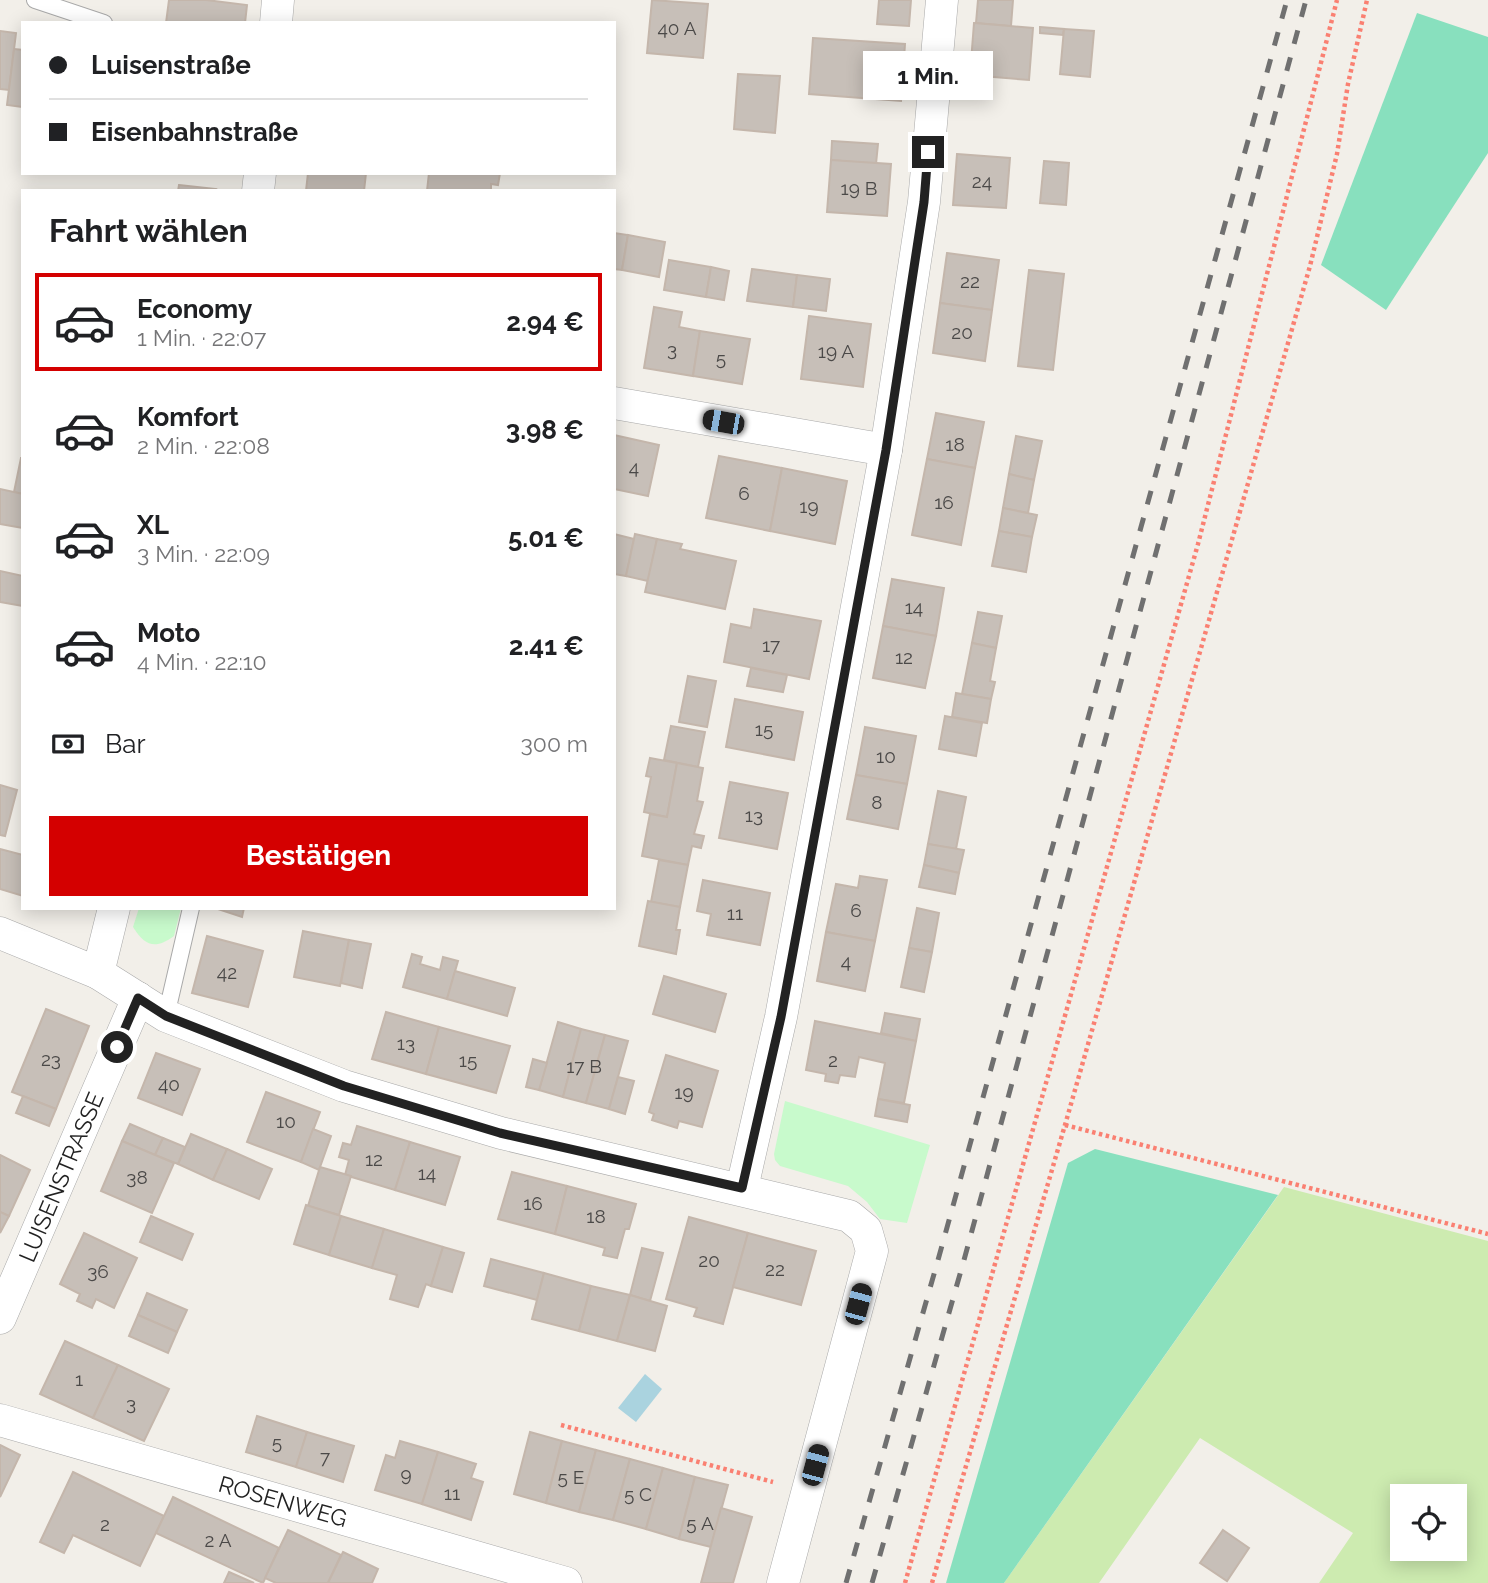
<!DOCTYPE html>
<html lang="de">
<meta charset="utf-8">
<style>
:root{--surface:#fff;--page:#f6f6f6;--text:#202124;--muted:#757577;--line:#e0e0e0;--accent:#d40000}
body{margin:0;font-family:Raleway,sans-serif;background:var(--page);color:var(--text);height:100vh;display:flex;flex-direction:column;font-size:26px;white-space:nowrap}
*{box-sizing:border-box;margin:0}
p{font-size:23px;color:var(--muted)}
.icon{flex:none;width:38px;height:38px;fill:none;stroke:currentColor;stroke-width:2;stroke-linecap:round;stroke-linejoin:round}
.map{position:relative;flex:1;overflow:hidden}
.details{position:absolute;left:21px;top:189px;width:595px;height:721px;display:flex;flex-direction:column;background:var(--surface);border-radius:0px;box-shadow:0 4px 18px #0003}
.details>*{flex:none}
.guide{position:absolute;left:21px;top:21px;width:595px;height:154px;border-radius:0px;box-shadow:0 4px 18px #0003;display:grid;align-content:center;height:154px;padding:0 28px;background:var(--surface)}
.tools{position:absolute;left:1390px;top:1484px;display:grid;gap:14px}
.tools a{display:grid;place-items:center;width:77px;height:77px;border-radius:0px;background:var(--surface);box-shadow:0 4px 18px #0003;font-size:35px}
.end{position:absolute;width:32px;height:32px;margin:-16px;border:9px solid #222;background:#fff;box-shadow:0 0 0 4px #fff}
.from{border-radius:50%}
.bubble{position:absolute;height:49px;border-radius:0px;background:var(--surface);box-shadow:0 4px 18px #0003;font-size:23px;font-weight:700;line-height:49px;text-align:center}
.car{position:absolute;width:21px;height:42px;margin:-21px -10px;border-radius:9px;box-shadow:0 0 5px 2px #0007;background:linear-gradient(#222 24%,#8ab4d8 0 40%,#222 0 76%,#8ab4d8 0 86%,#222 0)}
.guide b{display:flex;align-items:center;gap:24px;height:66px;font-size:26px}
.guide b+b{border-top:2px solid var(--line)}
.guide i{width:18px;height:18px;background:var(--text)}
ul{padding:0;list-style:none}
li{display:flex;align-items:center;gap:21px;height:98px;margin:0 14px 10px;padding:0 14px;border:4px solid transparent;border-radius:0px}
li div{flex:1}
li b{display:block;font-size:26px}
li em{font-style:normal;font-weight:700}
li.active{border-color:var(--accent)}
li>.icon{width:63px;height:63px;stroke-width:1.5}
h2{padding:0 28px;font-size:32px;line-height:84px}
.pay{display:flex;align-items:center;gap:18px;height:77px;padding:0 28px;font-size:26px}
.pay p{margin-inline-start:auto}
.primary-button{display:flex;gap:14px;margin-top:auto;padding:14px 28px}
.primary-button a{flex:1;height:80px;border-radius:0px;background:var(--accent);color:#fff;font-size:28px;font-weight:700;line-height:80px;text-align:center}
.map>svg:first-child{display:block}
.grass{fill:#cdebb0;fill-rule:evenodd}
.park{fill:#c8facc}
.pitch{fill:#88e0be}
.water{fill:#aad3df}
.building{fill:#c7bfb8;stroke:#c4b6ab;stroke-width:2}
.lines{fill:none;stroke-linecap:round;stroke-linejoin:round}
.lane-casing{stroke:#a9a9a9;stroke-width:18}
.street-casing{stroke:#a9a9a9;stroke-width:33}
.path{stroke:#fa8072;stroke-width:4.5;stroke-dasharray:3.5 3.5;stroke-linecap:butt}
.lane{stroke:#fff;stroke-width:16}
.street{stroke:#fff;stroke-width:32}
.rail{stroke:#707070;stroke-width:5;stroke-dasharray:14 14;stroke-linecap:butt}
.route{stroke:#222;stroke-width:9}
.labels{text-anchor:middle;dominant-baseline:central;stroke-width:5;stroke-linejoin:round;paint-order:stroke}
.number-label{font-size:19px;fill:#4b4948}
.street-label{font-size:23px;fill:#222;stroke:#fff}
</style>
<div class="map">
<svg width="1488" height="1583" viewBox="0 0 1488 1583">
<rect width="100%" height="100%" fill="#f2efe9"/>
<!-- grass -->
<path class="grass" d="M1284,1187L1488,1241V1583H1319L1353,1533L1200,1438L1099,1583H1004ZM1402,1496H1454V1549H1402Z"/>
<!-- park -->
<g class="park">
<path d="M139,908H181L174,936C155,950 145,946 133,927Z"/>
<path d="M785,1101L930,1145L907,1223L880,1219L867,1202L848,1186L780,1166L775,1160L774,1154Z"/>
</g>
<!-- pitch -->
<g class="pitch">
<path d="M1417,13L1488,37V153L1386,310L1321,265Z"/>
<path d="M1095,1149L1278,1195L1004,1583H946L1068,1163Z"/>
</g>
<!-- water -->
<path class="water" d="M645,1374L662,1389L636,1422L618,1408Z"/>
<!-- building -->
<g class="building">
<path d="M169,0H206L247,5L245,23H166Z"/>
<path d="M652,0L708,4L703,58L647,53Z"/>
<path d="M879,0H911L909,26L877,24Z"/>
<path d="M978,0H1013L1011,26L976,23Z"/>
<path d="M974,23L1033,28L1029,80L970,75Z"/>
<path d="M1040,27L1064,29L1063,35L1040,33Z"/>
<path d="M1064,29L1094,31L1090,77L1060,74Z"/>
<path d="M0,31L16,33L9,90L0,89Z"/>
<path d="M813,38L905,44L901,101L809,94Z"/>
<path d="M14,49L23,50V107L7,105Z"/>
<path d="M738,74L780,76L775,133L734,129Z"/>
<path d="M832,141L878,144L876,164L831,160Z"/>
<path d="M957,154L1010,158L1006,208L953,205Z"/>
<path d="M831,160L891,164L887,216L827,212Z"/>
<path d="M1044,161L1069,163L1066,205L1040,203Z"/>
<path d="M308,173H366L364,191H306Z"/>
<path d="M429,173H500L498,185L491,184V191H427Z"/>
<path d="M179,185L216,189L215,191H178Z"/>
<path d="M614,233L628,235L622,270L614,269Z"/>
<path d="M628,235L665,242L659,277L622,270Z"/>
<path d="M947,253L999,260L992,310L940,303Z"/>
<path d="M669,260L711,267L706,297L664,290Z"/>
<path d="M711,267L729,271L724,300L706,297Z"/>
<path d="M752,269L797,275L793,307L747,301Z"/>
<path d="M1029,270L1064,274L1053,370L1018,366Z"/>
<path d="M797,275L830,279L826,311L793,307Z"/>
<path d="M940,303L992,310L985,361L933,353Z"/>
<path d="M654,307L682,312L679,327L700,331L693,376L644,368Z"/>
<path d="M809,316L871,324L863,387L801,379Z"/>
<path d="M700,331L750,339L742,384L693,376Z"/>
<path d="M936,413L984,422L975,468L927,459Z"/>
<path d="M614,435L659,445L648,496L614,489Z"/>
<path d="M1016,436L1042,441L1034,480L1009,474Z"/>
<path d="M719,456L782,468L770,531L706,518Z"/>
<path d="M21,458H23V494L14,492Z"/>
<path d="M927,459L975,468L961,545L912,535Z"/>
<path d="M782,468L847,481L835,544L770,531Z"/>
<path d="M1009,474L1034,480L1028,513L1003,508Z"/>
<path d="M0,489L23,494V528L0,524Z"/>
<path d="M1003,508L1037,515L1032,537L999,531Z"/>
<path d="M999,531L1032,537L1026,572L992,566Z"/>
<path d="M614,534L634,539L626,576L614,574Z"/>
<path d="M635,534L657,539L648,581L626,576Z"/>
<path d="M657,539L682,544L680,549L736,561L725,609L645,592Z"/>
<path d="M0,571L23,576V606L0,602Z"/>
<path d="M892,579L944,588L936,636L883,626Z"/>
<path d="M754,609L821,621L809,679L724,662L731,624L751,628Z"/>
<path d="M978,612L1002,616L996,648L972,643Z"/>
<path d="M883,626L936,636L925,688L873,678Z"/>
<path d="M972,643L996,648L990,681L995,682L991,699L962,694Z"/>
<path d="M751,668L787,675L783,692L747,686Z"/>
<path d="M688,676L716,681L707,727L679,722Z"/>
<path d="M956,693L991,699L987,723L952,717Z"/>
<path d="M735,699L803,712L794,760L726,747Z"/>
<path d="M945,716L982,723L976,756L939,749Z"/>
<path d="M671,726L705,732L698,767L664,760Z"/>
<path d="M865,727L916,736L907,784L856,775Z"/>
<path d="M650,758L677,763L667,817L644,812L651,777L646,776Z"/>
<path d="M677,763L703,768L697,801L703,802L694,834L704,836L701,848L692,846L688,865L642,856L650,814L667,817Z"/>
<path d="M856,775L907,784L898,829L847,819Z"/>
<path d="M730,782L788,793L777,849L719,838Z"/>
<path d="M0,785L17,790L5,836L0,835Z"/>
<path d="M938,791L966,797L956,849L928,844Z"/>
<path d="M928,844L964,850L959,873L924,865Z"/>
<path d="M0,849L23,855V896L0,889Z"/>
<path d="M659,860L688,865L680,907L651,902Z"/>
<path d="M924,865L959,873L955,894L919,887Z"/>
<path d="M860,876L887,880L875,941L826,932L836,884L858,888Z"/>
<path d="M703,880L770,893L760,945L707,935L711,914L697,911Z"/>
<path d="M648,901L680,907L676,930H680L676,954L639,946Z"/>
<path d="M215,908H244L242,917Z"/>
<path d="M917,908L939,913L932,952L909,948Z"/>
<path d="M303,931L349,940L340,986L294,977Z"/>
<path d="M826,932L875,941L865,991L817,981Z"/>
<path d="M207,936L263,951L248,1007L192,993Z"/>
<path d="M349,940L371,944L362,988L341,983Z"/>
<path d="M909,948L932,952L924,992L901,987Z"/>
<path d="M412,954L422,957L420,964L440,970L443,957L458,961L447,999L403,987Z"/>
<path d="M455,971L515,988L507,1016L447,999Z"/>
<path d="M664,976L726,994L715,1032L653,1014Z"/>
<path d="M46,1009L89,1026L56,1109L12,1092Z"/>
<path d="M386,1012L439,1027L426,1074L372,1059Z"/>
<path d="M885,1013L920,1019L916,1041L881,1033Z"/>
<path d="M815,1021L916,1041L904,1103L878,1099L885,1063L859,1057L855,1077L840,1075L838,1083L825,1081L826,1074L806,1070Z"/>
<path d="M558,1022L581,1029L563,1097L539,1090Z"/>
<path d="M439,1027L510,1046L496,1093L426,1074Z"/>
<path d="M581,1029L605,1035L586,1103L563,1097Z"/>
<path d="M605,1035L628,1041L609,1109L586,1103Z"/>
<path d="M156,1053L200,1069L182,1115L138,1098Z"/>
<path d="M666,1055L718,1071L702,1127L679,1121L677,1128L652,1120L654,1114L649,1112Z"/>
<path d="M533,1059L547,1063L539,1090L526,1087Z"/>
<path d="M618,1077L634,1081L625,1114L609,1109Z"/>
<path d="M266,1092L320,1112L301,1162L247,1142Z"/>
<path d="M23,1096L56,1109L49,1126L16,1113Z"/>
<path d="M878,1099L910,1105L907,1122L875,1116Z"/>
<path d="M130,1124L163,1138L155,1155L122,1141Z"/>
<path d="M357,1126L410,1142L395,1190L345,1175L349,1160L339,1157L343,1143L351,1145Z"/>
<path d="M313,1129L331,1136L319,1170L301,1162Z"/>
<path d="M191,1134L227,1149L213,1180L178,1164Z"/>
<path d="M163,1138L185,1147L178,1164L155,1155Z"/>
<path d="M122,1141L174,1163L152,1213L101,1191Z"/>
<path d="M410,1142L460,1157L445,1205L395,1190Z"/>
<path d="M227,1149L272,1169L259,1199L213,1180Z"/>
<path d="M0,1155L30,1170L9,1216L0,1212Z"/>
<path d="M320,1167L351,1176L339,1215L308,1206Z"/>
<path d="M512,1172L567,1186L555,1234L498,1219Z"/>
<path d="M567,1186L636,1204L629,1229H625L617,1258L603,1255L605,1248L555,1234Z"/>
<path d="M306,1205L341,1216L329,1255L294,1244Z"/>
<path d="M0,1212L9,1216L0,1233Z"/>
<path d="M151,1216L193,1234L182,1260L140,1242Z"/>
<path d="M341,1216L384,1229L372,1268L329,1255Z"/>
<path d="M689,1217L748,1233L723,1324L694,1316L697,1308L666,1299Z"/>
<path d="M384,1229L443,1247L431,1286L426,1284L418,1307L390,1299L397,1275L372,1268Z"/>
<path d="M84,1233L137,1258L114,1308L96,1299L92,1308L77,1301L80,1294L60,1284Z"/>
<path d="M748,1233L816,1251L801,1305L733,1287Z"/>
<path d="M443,1247L464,1253L452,1292L431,1286Z"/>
<path d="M642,1248L663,1253L650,1301L630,1295Z"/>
<path d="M491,1259L544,1273L537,1300L484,1286Z"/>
<path d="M544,1273L591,1286L579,1331L532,1319Z"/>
<path d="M591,1286L630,1295L617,1341L579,1331Z"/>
<path d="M147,1293L187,1310L177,1332L138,1315Z"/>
<path d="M630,1295L667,1306L655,1351L617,1341Z"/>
<path d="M138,1315L177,1332L168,1353L129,1336Z"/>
<path d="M65,1341L118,1365L93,1418L40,1394Z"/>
<path d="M118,1365L169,1389L144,1441L93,1418Z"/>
<path d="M257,1416L307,1432L296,1467L246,1452Z"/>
<path d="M307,1432L354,1446L343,1482L296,1467Z"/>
<path d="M530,1432L562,1441L546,1503L514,1494Z"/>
<path d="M400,1441L438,1452L422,1504L375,1490L386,1455L395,1458Z"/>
<path d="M562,1441L596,1450L579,1512L546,1503Z"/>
<path d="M0,1445L20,1455L0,1497Z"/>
<path d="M596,1450L630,1459L613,1520L579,1512Z"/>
<path d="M438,1452L476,1464L471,1478L483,1482L471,1520L422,1504Z"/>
<path d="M630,1459L663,1468L646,1529L613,1520Z"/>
<path d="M663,1468L695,1477L679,1539L646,1529Z"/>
<path d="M73,1472L164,1516L140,1566L73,1535L64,1553L40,1542Z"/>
<path d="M695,1477L728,1485L711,1547L679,1539Z"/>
<path d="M173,1497L279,1548L263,1583L156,1533Z"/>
<path d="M721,1508L752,1517L733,1583H701Z"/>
<path d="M288,1530L341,1555L328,1583H276L265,1578Z"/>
<path d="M1223,1530L1249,1548L1227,1581L1200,1563Z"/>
<path d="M343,1552L378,1569L372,1583H328Z"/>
<path d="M229,1572L254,1583H224Z"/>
</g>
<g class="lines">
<!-- lane casing -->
<g class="lane-casing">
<g id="lane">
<path d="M35,0L104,23"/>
<path d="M166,1016L191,908"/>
</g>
</g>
<!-- street casing -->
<g class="street-casing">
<g id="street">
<path d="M276,23L278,0"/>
<path d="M258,191L260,173"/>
<path d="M614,403L886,450"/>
<path d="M0,933L98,973L166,1016L344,1086L501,1133L849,1216L866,1230L872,1251L783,1583"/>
<path d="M98,973L114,908"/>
<path d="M742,1188L781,1017L886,450L924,202L942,0"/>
<path d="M0,1318L138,998"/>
<path d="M0,1420L566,1583"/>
</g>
</g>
<!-- path -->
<g class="path">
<path d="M1065,1125L1488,1234"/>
<path d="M561,1425L773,1482"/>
<path d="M905,1583L1198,544L1337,0"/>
<path d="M932,1583L1065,1125L1310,266L1337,154L1348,84L1367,0"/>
</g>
<!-- lane -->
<use href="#lane" class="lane"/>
<!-- street -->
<use href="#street" class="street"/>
<!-- rail -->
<g class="rail">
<path d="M846,1583L938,1260L1287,0"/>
<path d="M872,1583L964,1260L1306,0"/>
</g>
</g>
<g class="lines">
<!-- route -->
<path class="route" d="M117,1047L138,998L166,1016L344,1086L500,1133L742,1188L781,1017L886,450L924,202L928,152"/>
</g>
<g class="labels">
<!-- number labels -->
<g class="number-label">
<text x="677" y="28">40 A</text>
<text x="982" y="181">24</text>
<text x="859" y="188">19 B</text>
<text x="970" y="281">22</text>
<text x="962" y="332">20</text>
<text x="672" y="349">3</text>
<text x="836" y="351">19 A</text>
<text x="721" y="358">5</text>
<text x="955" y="444">18</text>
<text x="634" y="467">4</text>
<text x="744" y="493">6</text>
<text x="944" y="502">16</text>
<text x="809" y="506">19</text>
<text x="914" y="607">14</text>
<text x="771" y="645">17</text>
<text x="904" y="657">12</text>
<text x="764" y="729">15</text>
<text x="886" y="756">10</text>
<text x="877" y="802">8</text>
<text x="754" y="815">13</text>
<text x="856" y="910">6</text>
<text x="735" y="913">11</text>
<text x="846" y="961">4</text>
<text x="227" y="972">42</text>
<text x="406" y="1043">13</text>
<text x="51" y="1059">23</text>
<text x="468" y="1060">15</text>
<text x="833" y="1060">2</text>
<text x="584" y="1066">17 B</text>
<text x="169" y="1084">40</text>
<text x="684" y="1092">19</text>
<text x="286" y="1121">10</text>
<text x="374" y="1159">12</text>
<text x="427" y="1173">14</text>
<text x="137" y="1177">38</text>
<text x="533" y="1203">16</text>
<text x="596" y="1216">18</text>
<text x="709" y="1260">20</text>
<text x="775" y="1269">22</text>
<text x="98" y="1271">36</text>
<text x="79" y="1379">1</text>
<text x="131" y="1403">3</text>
<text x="277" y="1442">5</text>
<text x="325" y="1457">7</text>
<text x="406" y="1474">9</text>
<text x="571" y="1477">5 E</text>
<text x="452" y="1493">11</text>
<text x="638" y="1494">5 C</text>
<text x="700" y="1523">5 A</text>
<text x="105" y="1524">2</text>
<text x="218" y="1540">2 A</text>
</g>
<!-- street labels -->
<g class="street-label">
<text transform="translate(61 1177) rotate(-67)">LUISENSTRASSE</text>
<text transform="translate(283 1501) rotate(16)">ROSENWEG</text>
</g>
</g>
</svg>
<div class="tools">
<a><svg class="icon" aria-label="locate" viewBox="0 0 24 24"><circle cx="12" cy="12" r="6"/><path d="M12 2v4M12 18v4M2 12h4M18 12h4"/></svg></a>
</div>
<i class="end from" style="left:117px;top:1047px"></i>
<i class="end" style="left:928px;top:152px"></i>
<div class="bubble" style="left:863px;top:51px;width:130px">1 Min.</div>
<i class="car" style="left:723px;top:422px;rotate:280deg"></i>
<i class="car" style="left:858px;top:1304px;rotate:15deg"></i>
<i class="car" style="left:815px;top:1465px;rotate:15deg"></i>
<div class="guide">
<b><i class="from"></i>Luisenstraße</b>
<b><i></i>Eisenbahnstraße</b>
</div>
<section class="details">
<h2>Fahrt wählen</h2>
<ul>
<li class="active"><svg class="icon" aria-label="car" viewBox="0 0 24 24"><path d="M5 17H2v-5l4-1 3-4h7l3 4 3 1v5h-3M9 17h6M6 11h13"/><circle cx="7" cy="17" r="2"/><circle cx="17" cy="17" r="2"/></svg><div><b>Economy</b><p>1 Min. · 22:07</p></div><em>2.94 €</em></li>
<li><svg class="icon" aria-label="car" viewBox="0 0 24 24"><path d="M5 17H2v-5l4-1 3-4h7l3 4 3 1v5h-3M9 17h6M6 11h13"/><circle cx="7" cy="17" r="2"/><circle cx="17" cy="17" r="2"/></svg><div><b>Komfort</b><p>2 Min. · 22:08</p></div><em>3.98 €</em></li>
<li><svg class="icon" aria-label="car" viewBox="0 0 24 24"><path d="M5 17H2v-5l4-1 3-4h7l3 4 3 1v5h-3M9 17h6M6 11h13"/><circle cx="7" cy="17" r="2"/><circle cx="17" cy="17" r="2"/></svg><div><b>XL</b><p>3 Min. · 22:09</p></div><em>5.01 €</em></li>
<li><svg class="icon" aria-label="car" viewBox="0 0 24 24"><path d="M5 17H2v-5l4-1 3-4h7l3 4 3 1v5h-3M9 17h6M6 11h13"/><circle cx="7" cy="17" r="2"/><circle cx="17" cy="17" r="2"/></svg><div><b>Moto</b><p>4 Min. · 22:10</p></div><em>2.41 €</em></li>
</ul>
<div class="pay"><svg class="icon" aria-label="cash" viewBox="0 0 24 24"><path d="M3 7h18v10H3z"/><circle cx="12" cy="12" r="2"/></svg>Bar<p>300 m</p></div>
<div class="primary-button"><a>Bestätigen</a></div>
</section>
</div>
